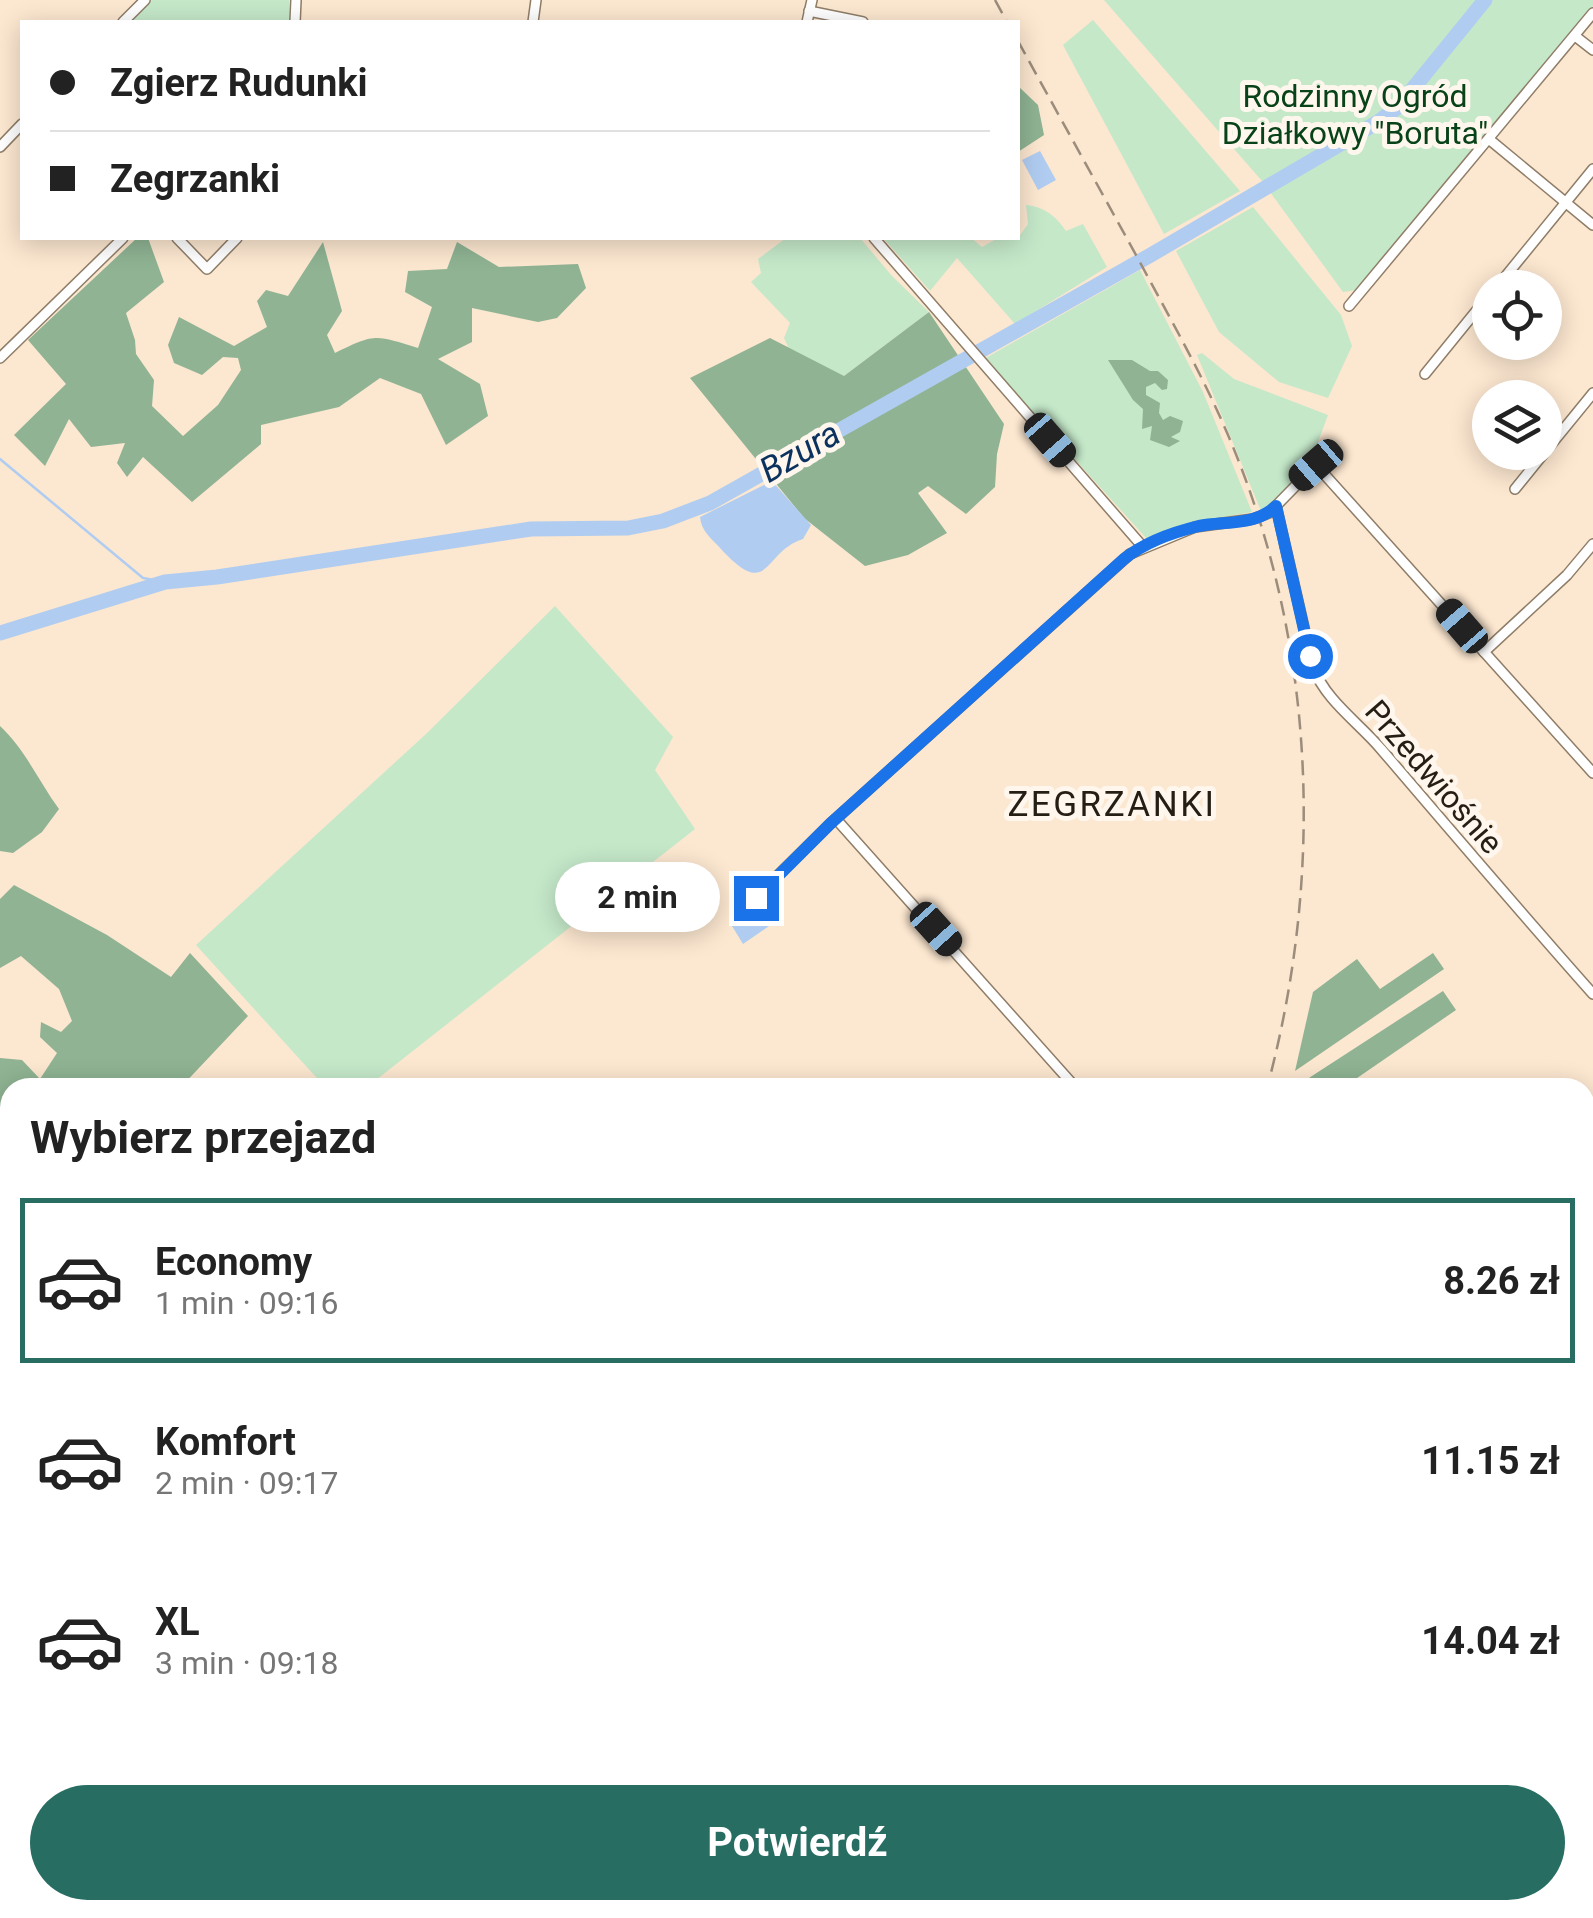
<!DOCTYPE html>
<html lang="pl">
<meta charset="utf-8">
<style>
:root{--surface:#fff;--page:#f2f2f2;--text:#222;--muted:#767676;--line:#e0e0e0;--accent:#276d62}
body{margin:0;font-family:Roboto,sans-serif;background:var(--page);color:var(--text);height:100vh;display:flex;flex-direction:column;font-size:38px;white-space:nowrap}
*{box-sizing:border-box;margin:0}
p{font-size:32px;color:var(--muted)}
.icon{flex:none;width:55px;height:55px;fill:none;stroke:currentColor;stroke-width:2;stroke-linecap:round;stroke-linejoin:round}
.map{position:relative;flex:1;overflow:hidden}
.panel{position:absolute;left:0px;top:1078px;width:1595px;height:842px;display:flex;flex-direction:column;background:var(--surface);border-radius:30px 30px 0 0;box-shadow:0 5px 25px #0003}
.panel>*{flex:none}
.hud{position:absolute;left:20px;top:20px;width:1000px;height:220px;border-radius:0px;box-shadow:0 5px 25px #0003;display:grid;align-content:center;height:220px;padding:0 30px;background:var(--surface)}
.buttons{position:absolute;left:1472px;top:270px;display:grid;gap:20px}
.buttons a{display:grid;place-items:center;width:90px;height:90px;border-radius:50%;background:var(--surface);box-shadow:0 5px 25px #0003;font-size:50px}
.end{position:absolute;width:45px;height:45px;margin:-22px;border:12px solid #1a73e8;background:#fff;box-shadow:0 0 0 5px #fff}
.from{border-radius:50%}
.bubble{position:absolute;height:70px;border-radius:35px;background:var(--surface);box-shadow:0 5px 25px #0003;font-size:32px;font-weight:700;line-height:70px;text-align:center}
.car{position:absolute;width:30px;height:60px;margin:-30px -15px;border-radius:12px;box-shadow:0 0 8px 2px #0007;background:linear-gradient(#222 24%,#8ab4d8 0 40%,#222 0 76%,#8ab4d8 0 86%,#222 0)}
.hud b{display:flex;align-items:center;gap:35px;height:95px;font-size:38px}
.hud b+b{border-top:2px solid var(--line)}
.hud i{width:25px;height:25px;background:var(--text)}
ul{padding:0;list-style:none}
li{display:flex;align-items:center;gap:30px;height:165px;margin:0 20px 15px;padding:0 10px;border:5px solid transparent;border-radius:0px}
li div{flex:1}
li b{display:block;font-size:38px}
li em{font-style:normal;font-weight:700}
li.current{border-color:var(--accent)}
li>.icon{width:90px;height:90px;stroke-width:1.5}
h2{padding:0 30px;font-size:45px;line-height:120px}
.action{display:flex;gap:20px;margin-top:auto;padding:20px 30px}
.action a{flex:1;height:115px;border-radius:60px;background:var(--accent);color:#fff;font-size:40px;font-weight:700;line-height:115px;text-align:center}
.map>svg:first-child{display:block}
.green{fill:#c5e8c9}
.forest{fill:#8fb393}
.water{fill:#b0cdf1}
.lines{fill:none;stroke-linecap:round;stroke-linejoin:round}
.stream{stroke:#b0cdf1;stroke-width:2.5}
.river{stroke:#b0cdf1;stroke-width:15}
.minor-casing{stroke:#8f7d67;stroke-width:12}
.minor{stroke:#fff;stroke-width:9}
.rail{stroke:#9b8c7b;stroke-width:2.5;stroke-dasharray:15 8;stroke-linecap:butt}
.route{stroke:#1a73e8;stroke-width:12}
.labels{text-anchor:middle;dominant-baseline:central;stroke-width:10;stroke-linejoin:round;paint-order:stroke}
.park-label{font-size:32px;fill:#084219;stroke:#fff7ed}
.street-label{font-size:32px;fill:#251e15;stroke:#fff7ed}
.water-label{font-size:35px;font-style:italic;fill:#0b325e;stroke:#fff7ed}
.neighbourhood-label{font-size:35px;letter-spacing:2.5px;fill:#251e15;stroke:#fff7ed}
</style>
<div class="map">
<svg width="1593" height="1918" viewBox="0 0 1593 1918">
<rect width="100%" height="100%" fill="#fce7d0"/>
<!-- green -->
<g class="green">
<path d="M152,0H289V22H130Z"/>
<path d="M1104,0H1593V6L1357,290L1343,292L1262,181Z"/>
<path d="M1093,20L1240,191L1164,234L1063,45Z"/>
<path d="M1026,205C1045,207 1056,216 1066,231L1083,224L1107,267L1015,324L957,258L930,291L883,238H971L982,247L998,238H1018L1028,224Z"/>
<path d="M1253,207L1341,315L1352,346L1328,398L1279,382L1219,332L1176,251Z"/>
<path d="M786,238H860L892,276L929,312L844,376L837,397L796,364L784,338L790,323L751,282L761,273L758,259Z"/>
<path d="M1140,270L1203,392L1252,512L1186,524L1147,539L984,359Z"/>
<path d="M1202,353L1234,379L1328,415L1312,458L1304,470L1273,505L1261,511L1197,355Z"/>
<path d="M555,606L673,737L655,770L695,829L367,1087H325L196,945L426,734Z"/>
<path d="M1050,1910H1161L1154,1918H1043Z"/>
<path d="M1197,1910H1309L1301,1918H1189Z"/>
</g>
<!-- forest -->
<g class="forest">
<path d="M1018,86L1038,105L1044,135L1018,152Z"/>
<path d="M137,238H148L164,282L126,313L135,340L136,354L154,380L152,406L183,436L218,405L241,370L238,358L223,357L202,375L174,363L168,345L179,317L234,346L267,327L257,301L266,290L288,296L323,242L342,311L327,335L335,353C376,333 375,335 418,348L432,307L405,292L408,271L447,269L457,242L499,267L578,264L586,288L557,318L538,322L472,308V342L438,359L480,384L488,416L446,445L421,394L380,378L339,407L261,425V444L192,502L143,457L127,477L117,463L125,443L91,447L69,419L45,466L14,435L66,384L28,340Z"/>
<path d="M929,312L1004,424L997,454L995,487L966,514L928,486L918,493L947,533L908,555L865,566L804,518L690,378L770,338L844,376Z"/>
<path d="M1108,360H1132L1150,371H1158L1168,380L1167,389L1162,390L1155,383L1146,387V395L1160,403L1159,413L1163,420L1170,416L1183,421L1180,432L1171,437L1180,441L1169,447L1150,440L1152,426L1142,429L1143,409L1133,400Z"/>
<path d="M0,726C25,749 39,782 59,809L42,832L13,853L0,851Z"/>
<path d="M14,885L107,935L171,977L190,953L248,1016L181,1087L10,1088V1261L0,1271V1058L22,1060L40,1079L57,1053L40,1037L41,1022L61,1032L72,1021L59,989L21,956L0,968V899Z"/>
<path d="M1433,953L1444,969L1295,1071L1313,992L1357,959L1380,989Z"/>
<path d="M1443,991L1456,1010L1344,1087H1295Z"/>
<path d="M227,1910H539L548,1918H227Z"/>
</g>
<!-- water -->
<g class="water">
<path d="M1040,151L1056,180L1038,190L1022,160Z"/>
<path d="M772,481L811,525L803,539C762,552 770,602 721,549C712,539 701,531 700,517Z"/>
<path d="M755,908L772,924L743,944L732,926Z"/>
</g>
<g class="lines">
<!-- stream -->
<path class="stream" d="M0,459L143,578L165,582"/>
<!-- river -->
<path class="river" d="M0,633L165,582L217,577L531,529L628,528L663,521L710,503L1149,256L1378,122L1398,107L1485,0"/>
<!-- minor casing -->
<g class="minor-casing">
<g id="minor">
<path d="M809,11L863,22"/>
<path d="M123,22L145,0"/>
<path d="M295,22L296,0"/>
<path d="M533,22L536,0"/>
<path d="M807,22L812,0"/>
<path d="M1575,36L1593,50"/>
<path d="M1490,140L1593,225"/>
<path d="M0,147L22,124"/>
<path d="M177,238L207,269L237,238"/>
<path d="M874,238L1143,547"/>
<path d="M1496,288L1593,169"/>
<path d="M1349,306L1593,13"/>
<path d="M0,358L123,238"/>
<path d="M1425,374L1490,294"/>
<path d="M1545,452L1593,393"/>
<path d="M1515,489L1545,452"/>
<path d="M1276,506L1313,667C1326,701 1358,722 1381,749C1451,831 1521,913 1593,994"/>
<path d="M1484,652L1567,575L1593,544"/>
<path d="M836,819L1076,1088"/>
<path d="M756,897L830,824L1130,554L1195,527L1253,519L1269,513L1316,465L1593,773"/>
</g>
</g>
<!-- minor -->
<use href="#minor" class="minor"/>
<!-- rail -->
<g class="rail">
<path d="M995,0L1007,22"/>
<path d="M1018,41C1059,116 1101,191 1142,266C1172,322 1203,376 1228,435C1316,641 1325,873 1267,1088"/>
<path d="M924,1918L928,1910"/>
</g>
</g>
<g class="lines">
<!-- route -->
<path class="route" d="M756,898L830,824L1124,559C1144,543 1174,532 1199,526C1225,521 1256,526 1276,506L1310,656"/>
</g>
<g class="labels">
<!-- park labels -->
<g class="park-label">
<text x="1355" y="96">Rodzinny Ogród<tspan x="1355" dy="37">Działkowy "Boruta"</tspan></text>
</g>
<!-- street labels -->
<g class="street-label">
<text transform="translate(1434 777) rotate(49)">Przedwiośnie</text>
</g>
<!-- water labels -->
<g class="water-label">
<text transform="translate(800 452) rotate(-30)">Bzura</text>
</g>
<!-- neighbourhood labels -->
<g class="neighbourhood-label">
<text x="1112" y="804">ZEGRZANKI</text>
</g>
</g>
</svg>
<div class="buttons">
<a><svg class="icon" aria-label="locate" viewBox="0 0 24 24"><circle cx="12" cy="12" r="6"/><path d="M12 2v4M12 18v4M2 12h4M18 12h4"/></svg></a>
<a><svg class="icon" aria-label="layers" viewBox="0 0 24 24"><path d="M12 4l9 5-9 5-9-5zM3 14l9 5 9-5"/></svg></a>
</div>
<i class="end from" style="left:1310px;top:656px"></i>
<i class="end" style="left:756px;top:898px"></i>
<div class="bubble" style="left:555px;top:862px;width:165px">2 min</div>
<i class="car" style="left:1050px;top:440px;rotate:139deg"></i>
<i class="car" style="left:1316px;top:465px;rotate:229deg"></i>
<i class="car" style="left:1462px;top:626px;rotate:319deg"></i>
<i class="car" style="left:936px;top:929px;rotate:138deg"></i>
<div class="hud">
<b><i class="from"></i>Zgierz Rudunki</b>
<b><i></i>Zegrzanki</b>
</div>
<section class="panel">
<h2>Wybierz przejazd</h2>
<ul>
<li class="current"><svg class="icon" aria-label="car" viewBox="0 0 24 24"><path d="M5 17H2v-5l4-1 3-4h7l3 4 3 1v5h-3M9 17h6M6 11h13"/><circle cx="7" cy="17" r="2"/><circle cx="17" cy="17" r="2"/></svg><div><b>Economy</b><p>1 min · 09:16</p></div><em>8.26 zł</em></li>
<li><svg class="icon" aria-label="car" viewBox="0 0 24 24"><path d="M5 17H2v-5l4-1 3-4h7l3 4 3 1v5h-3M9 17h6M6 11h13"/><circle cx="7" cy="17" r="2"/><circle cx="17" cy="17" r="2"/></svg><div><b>Komfort</b><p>2 min · 09:17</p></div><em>11.15 zł</em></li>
<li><svg class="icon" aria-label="car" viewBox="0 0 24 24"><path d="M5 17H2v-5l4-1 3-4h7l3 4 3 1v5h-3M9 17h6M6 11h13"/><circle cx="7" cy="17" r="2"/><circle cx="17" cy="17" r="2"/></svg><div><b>XL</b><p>3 min · 09:18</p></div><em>14.04 zł</em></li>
</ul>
<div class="action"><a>Potwierdź</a></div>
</section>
</div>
